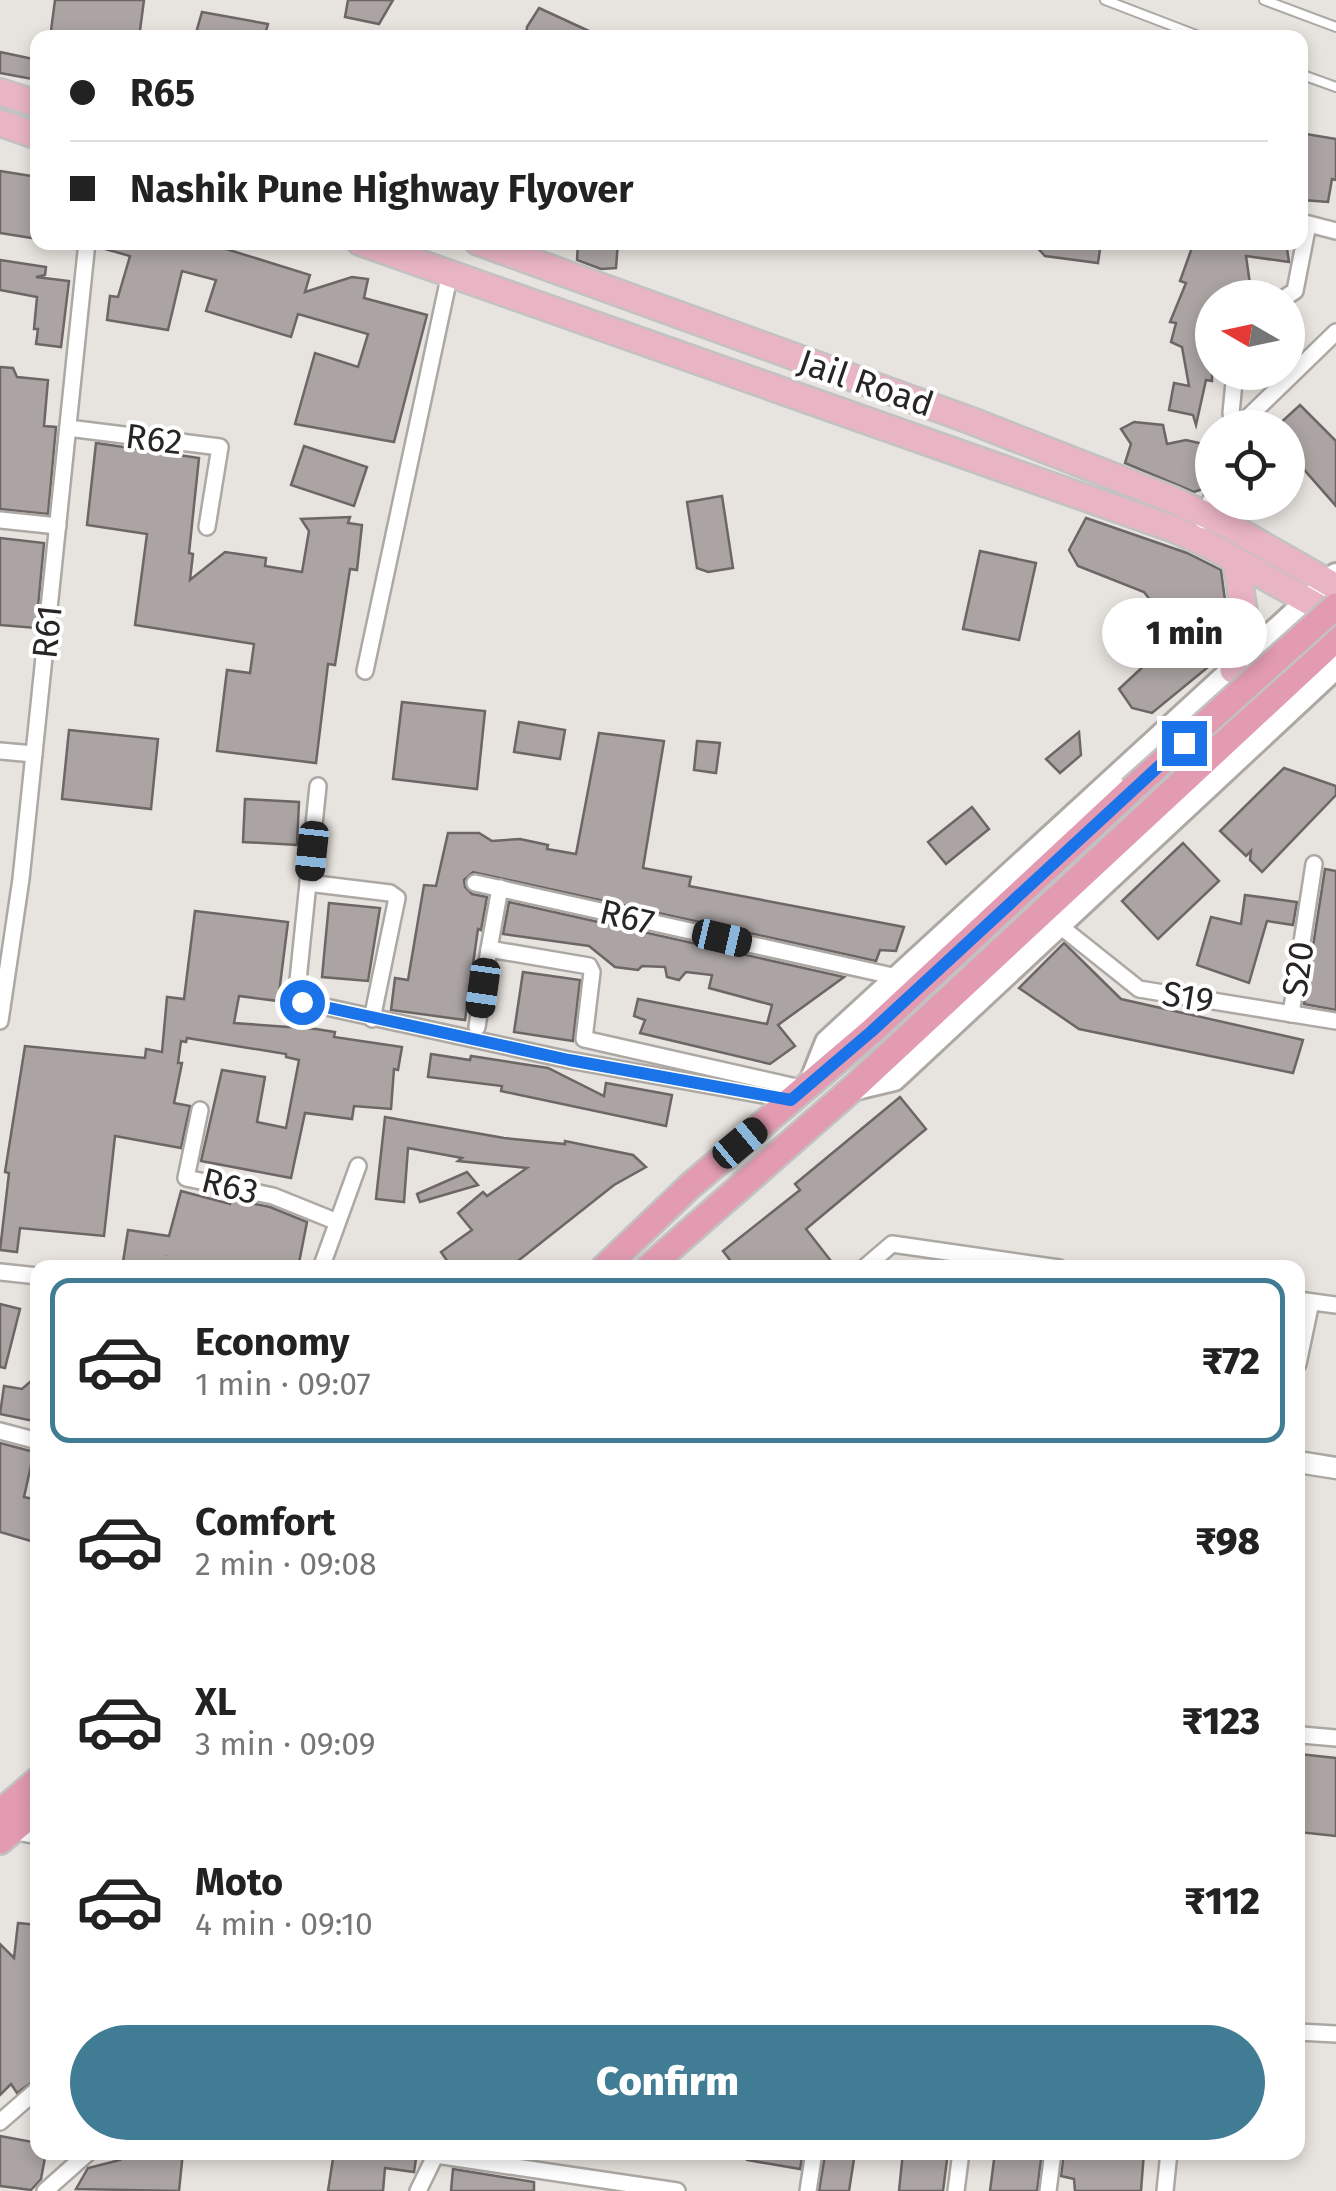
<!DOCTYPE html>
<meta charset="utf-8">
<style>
:root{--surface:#fff;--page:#f2f2f2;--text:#222;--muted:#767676;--line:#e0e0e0;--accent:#407d94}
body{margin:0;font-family:"Fira Sans",sans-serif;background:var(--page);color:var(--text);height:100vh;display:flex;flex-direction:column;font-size:38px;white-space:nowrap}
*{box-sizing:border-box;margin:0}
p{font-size:32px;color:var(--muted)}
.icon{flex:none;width:55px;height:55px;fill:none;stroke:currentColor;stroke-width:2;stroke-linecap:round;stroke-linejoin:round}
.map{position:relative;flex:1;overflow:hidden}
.details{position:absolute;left:30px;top:1260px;width:1275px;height:900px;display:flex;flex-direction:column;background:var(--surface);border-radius:20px;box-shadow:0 5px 15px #0003}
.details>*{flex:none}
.top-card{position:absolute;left:30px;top:30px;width:1278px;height:220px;border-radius:20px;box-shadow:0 5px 15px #0003;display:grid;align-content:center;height:220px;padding:0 40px;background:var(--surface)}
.needle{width:65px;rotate:279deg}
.tools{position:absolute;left:1195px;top:280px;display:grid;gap:20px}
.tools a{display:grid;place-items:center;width:110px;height:110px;border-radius:50%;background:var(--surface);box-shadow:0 5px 15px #0003;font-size:50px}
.end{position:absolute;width:45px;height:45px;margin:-22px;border:12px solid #1a73e8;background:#fff;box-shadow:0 0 0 5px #fff}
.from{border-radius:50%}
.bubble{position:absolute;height:70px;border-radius:35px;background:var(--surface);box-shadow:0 5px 15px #0003;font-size:32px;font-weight:800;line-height:70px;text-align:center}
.car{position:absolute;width:30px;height:60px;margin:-30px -15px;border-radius:12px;box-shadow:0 0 8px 2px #0007;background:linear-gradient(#222 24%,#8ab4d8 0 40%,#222 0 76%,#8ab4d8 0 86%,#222 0)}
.top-card b{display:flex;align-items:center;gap:35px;height:95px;font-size:38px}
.top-card b+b{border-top:2px solid var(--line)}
.top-card i{width:25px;height:25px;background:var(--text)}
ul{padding:18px 0 0;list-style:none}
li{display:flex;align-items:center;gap:30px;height:165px;margin:0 20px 15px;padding:0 20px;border:5px solid transparent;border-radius:20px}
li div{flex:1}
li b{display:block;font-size:38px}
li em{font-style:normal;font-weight:800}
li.on{border-color:var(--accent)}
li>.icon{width:90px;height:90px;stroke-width:1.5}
.cta{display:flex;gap:20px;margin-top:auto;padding:20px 40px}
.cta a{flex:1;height:115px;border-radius:60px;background:var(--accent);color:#fff;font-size:40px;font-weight:800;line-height:115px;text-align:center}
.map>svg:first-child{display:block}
.building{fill:#aba4a3;stroke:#6c6665;stroke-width:2.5}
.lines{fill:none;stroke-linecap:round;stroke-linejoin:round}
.service-casing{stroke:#aca8a4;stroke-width:12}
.minor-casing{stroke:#aca8a4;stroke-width:20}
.tertiary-casing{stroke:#aca8a4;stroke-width:25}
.secondary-casing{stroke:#aca8a4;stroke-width:28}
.primary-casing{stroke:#c3c2c2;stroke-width:30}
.trunk-casing{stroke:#c3c2c2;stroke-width:30}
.path{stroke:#817e7b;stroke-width:4;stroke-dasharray:8 5;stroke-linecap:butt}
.service{stroke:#fff;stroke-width:8}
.minor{stroke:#fff;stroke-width:15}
.tertiary{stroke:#fff;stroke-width:20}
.secondary{stroke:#fff;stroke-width:22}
.primary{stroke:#e9b4c4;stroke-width:25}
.trunk{stroke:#e29bb0;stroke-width:25}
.trunk-bridge-casing{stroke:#c3c2c2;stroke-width:30;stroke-linecap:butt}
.trunk-bridge{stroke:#e29bb0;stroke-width:25}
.route{stroke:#1a73e8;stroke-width:12}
.labels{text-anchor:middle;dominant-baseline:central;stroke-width:8;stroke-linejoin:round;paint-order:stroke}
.street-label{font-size:35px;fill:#272624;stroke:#fff}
</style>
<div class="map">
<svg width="1336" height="2191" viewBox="0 0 1336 2191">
<rect width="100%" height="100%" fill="#e7e3de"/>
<!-- building -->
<g class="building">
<path d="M55,0H144L139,38H50Z"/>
<path d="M348,0H393L379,24L345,17Z"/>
<path d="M539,8L604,38H526L527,27Z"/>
<path d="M202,12L268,24L264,38H213L214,35L196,33Z"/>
<path d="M0,52L38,60V80L0,73Z"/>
<path d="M1300,133L1336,139V180L1332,179L1328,202L1303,200L1304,194L1300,193Z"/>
<path d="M0,171L38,177V239L0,233Z"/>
<path d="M98,242H214L213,245L310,275L305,292L352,277L368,279L364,298L427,315L394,442L295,424L315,353L358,367L368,334L298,314L291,337L206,311L216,280L182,271L168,330L107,320L110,296L118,297L130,256L98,247Z"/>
<path d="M578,242H618L616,268L601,269L577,260Z"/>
<path d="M1032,242H1101L1098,263L1045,256Z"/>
<path d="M1194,242H1286L1289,262L1246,256L1252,298H1212V381L1206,380L1196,425L1193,415L1169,410L1174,383L1189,386L1182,347L1171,342L1176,323L1170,322L1186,283L1180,281Z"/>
<path d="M0,260L46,267L45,275L36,277L69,281L61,347L36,344L38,329H34L37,297L0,290Z"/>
<path d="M0,367L13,368L17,377L48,380L44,426L56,427L48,514L0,509Z"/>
<path d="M1300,405L1336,441V506L1299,464L1288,462V428H1275Z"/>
<path d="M1134,422L1163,425L1167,444L1186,440L1212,446V486L1194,492L1125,463L1131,444L1121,429Z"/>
<path d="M96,443L199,458L189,553L193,554L190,580L225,552L266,558L265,566L302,572L309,531L301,519L350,517L348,523L362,525L357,570L350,569L335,665L328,664L316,763L217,751L227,670L250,673L254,644L135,625L147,534L87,525Z"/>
<path d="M304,446L367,467L354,506L291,485Z"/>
<path d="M722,496L733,568L708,572L697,568L687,502Z"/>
<path d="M1086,518L1187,553L1221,570L1227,615L1219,658L1152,713L1132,708L1119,689L1177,635L1144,592L1078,566L1069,550Z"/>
<path d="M0,538L44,543L36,628L0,625Z"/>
<path d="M980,551L1036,563L1019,640L963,629Z"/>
<path d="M402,702L485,711L477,789L393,779Z"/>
<path d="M519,722L565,730L560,759L514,752Z"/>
<path d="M69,730L158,739L151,809L62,799Z"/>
<path d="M1079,732L1081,755L1060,773L1046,759Z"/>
<path d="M599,733L664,741L643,868L691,877L689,886L904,927L896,951L880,950L876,961L473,872L464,880L465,887L472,894L487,897L481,930L478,929L465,1020L391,1010L395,978L408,980L424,885L436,886L448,833H479L492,841L520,839L548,845L547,849L576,854Z"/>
<path d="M697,741L720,743L716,773L694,770Z"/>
<path d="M1284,768L1336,786V795L1262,872L1250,860L1251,851L1246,856L1220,831Z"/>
<path d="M245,799L299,802L297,845L243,842Z"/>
<path d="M972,807L989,829L946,864L928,842Z"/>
<path d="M1183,843L1219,881L1158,939L1122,901Z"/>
<path d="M1325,869L1336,871V1010L1304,1004Z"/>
<path d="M1245,895L1297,902L1293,925L1267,921L1249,983L1197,965L1211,917L1241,924Z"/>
<path d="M509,902L844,977L778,1025L795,1046L770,1064L640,1033L645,1020L634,1016L638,999L767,1024L772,1005L709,988L712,975L686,972L679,980L667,977L665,967L642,966L638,970L615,967L589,946L503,934Z"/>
<path d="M329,903L380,908L368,981L322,977Z"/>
<path d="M195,911L288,922L278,1001L239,996L234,1023L316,1029L335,1032L334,1037L402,1047L398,1070L394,1069L391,1109L354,1106L352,1119L305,1113L291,1178L201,1161L222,1070L265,1077L257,1122L286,1128L299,1060L286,1057V1054L187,1038L186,1042L181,1041L178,1063H182L174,1103L190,1106L181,1148L115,1136L104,1236L20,1228L17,1252L0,1250L9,1173L5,1172L25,1046L145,1058L146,1049L162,1052L167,997L184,999Z"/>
<path d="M1064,943L1121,999L1303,1040L1293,1073L1079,1029L1019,988Z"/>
<path d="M523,972L580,980L573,1041L514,1032Z"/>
<path d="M431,1054L470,1060L471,1056L548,1068L604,1096L606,1083L672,1095L666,1126L501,1091L502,1086L428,1077Z"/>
<path d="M900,1097L926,1129L806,1229L831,1261L823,1268H736L723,1251L800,1190L795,1184Z"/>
<path d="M385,1117L504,1138L565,1144V1141L633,1155L646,1167L614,1185L509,1268H452L441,1252L472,1230L458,1213L483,1192L487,1196L527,1168L458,1161L462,1158L408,1148L404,1202L376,1199Z"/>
<path d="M467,1172L478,1185L420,1202L417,1194Z"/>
<path d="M181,1191L230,1204L231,1199L270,1207L307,1222L298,1268H122L128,1230L169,1236Z"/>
<path d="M0,1304L20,1309L5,1368L0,1367Z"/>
<path d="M38,1375V1422L0,1414L4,1386L22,1389Z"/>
<path d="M0,1443L34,1452L24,1497L38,1500V1543L0,1532Z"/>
<path d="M1299,1754L1336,1758V1836L1298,1832Z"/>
<path d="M18,1923L38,1925V2078L17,2093L11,2084L0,2095V1944L14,1958Z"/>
<path d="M0,2136L38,2143V2152H46L41,2179L31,2190L0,2186Z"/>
<path d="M122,2152H183L179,2191L76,2189L88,2168L120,2160Z"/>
<path d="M334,2152H417L414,2172L385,2168L383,2191H328Z"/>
<path d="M747,2152H803L800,2169L747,2160Z"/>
<path d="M903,2152H948L943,2191H899Z"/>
<path d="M995,2152H1042L1037,2191H990Z"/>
<path d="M1064,2152H1144L1141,2191H1075L1074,2179L1061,2176Z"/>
<path d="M825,2155L854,2159L849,2191H819Z"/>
<path d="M453,2169L534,2182V2191H451Z"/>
</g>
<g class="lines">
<!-- service casing -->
<g class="service-casing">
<g id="service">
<path d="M1105,0L1204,38"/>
<path d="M1264,0L1336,27"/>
<path d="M1300,74L1336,87"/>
</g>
</g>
<!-- minor casing -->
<g class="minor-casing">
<g id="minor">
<path d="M1301,222L1336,231"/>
<path d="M1284,298L1295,291L1308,224"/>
<path d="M68,428L220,447L207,527"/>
<path d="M1235,428L1231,413L1235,372"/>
<path d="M1237,428L1336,332"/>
<path d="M0,520L58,526"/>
<path d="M1203,521L1212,497"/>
<path d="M365,671L450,273"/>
<path d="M0,751L34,754"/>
<path d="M318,786L297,990L303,1002L569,1060L791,1100"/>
<path d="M308,883L390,893L397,898L372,1019"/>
<path d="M475,883L897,977"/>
<path d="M1060,926L1139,989L1336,1021"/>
<path d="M489,949L500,888"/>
<path d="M1291,1014L1314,864"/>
<path d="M0,1021L21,879L87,242"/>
<path d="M477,1027L489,949L589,966L592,972L584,1039L805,1089"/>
<path d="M200,1110L186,1178L273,1196L335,1221"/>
<path d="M321,1268L358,1166"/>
<path d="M864,1268L892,1244L1059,1268"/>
<path d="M0,1272L38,1276"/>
<path d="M1298,1300L1336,1305"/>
<path d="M1298,1364L1311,1302"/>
<path d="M0,1431L38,1441"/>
<path d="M1302,1735L1336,1738"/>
<path d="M11,1831L38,1836"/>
<path d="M1298,2032L1336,2034"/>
<path d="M0,2122L38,2089"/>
<path d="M436,2155L677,2191"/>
<path d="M45,2191L89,2152"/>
<path d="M418,2191L437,2152"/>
<path d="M808,2191L814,2152"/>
<path d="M956,2191L961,2152"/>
<path d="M1048,2191L1053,2152"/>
<path d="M1165,2191L1169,2152"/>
</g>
</g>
<!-- tertiary casing -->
<g class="tertiary-casing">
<path id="tertiary" d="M1298,1462L1336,1468"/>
</g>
<!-- secondary casing -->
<g class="secondary-casing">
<g id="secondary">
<path d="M811,1082L827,1042L1336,575"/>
<path d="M852,1089L894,1079L1336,667"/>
</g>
</g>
<!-- primary casing -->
<g class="primary-casing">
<g id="primary">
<path d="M0,92L38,104"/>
<path d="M0,123L38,136"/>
<path d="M360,242L1174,529L1211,546L1336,617"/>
<path d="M478,242L972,421L1171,499L1226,524L1336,587"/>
<path d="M1233,670L1244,612L1236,560"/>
</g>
</g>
<!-- trunk casing -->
<g class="trunk-casing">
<g id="trunk">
<path d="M604,1268L690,1186L872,1031L1131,790"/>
<path d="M648,1268L852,1089L1336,639"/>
<path d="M0,1813L38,1780"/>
<path d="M0,1841L38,1809"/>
</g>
</g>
<!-- path -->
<path class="path" d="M163,1268L166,1255"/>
<!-- service -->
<use href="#service" class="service"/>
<!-- minor -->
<use href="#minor" class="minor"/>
<!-- tertiary -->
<use href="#tertiary" class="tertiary"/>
<!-- secondary -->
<use href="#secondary" class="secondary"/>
<!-- primary -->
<use href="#primary" class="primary"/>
<!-- trunk -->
<use href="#trunk" class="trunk"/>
<!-- trunk-bridge casing -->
<g class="trunk-bridge-casing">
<path id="trunk-bridge" d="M1131,790L1336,606"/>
</g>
<!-- trunk-bridge -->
<use href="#trunk-bridge" class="trunk-bridge"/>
</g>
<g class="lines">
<!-- route -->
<path class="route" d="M302,1002L569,1060L791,1100L872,1031L1184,743"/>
</g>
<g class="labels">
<!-- street labels -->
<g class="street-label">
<text transform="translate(866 383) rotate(19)">Jail Road</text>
<text transform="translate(154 439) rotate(7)">R62</text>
<text transform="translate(47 632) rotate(-84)">R61</text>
<text transform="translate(627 917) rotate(13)">R67</text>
<text transform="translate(1298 969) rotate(-82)">S20</text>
<text transform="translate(1188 997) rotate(9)">S19</text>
<text transform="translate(230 1186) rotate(14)">R63</text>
</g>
</g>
</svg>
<div class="tools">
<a><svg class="needle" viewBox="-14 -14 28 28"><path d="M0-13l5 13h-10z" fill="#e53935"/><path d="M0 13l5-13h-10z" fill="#767676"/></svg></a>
<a><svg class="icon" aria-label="locate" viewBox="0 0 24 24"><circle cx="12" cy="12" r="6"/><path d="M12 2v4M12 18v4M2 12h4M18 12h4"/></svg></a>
</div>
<i class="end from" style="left:302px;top:1002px"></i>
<i class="end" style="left:1184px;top:743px"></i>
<div class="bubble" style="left:1102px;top:598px;width:165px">1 min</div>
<i class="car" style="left:312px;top:851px;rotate:186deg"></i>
<i class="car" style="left:722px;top:938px;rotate:103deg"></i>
<i class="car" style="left:483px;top:988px;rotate:188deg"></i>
<i class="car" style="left:740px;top:1143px;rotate:50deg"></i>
<div class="top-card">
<b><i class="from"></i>R65</b>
<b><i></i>Nashik Pune Highway Flyover</b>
</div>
<section class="details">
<ul>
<li class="on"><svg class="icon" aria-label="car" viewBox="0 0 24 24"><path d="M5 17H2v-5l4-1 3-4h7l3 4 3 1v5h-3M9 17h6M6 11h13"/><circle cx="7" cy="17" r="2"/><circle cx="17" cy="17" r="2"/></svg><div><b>Economy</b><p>1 min · 09:07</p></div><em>₹72</em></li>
<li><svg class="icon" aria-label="car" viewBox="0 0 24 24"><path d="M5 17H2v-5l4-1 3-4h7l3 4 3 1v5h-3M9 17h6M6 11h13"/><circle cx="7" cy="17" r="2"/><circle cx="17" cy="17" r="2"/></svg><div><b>Comfort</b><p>2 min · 09:08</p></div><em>₹98</em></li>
<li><svg class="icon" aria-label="car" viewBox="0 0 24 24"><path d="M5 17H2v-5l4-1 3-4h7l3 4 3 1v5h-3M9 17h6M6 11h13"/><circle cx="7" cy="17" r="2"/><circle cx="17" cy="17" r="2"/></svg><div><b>XL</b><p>3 min · 09:09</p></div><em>₹123</em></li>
<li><svg class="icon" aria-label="car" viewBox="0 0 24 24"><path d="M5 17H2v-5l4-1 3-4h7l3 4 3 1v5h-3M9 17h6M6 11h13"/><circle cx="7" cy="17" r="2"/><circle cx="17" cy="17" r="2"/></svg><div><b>Moto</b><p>4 min · 09:10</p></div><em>₹112</em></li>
</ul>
<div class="cta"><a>Confirm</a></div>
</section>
</div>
